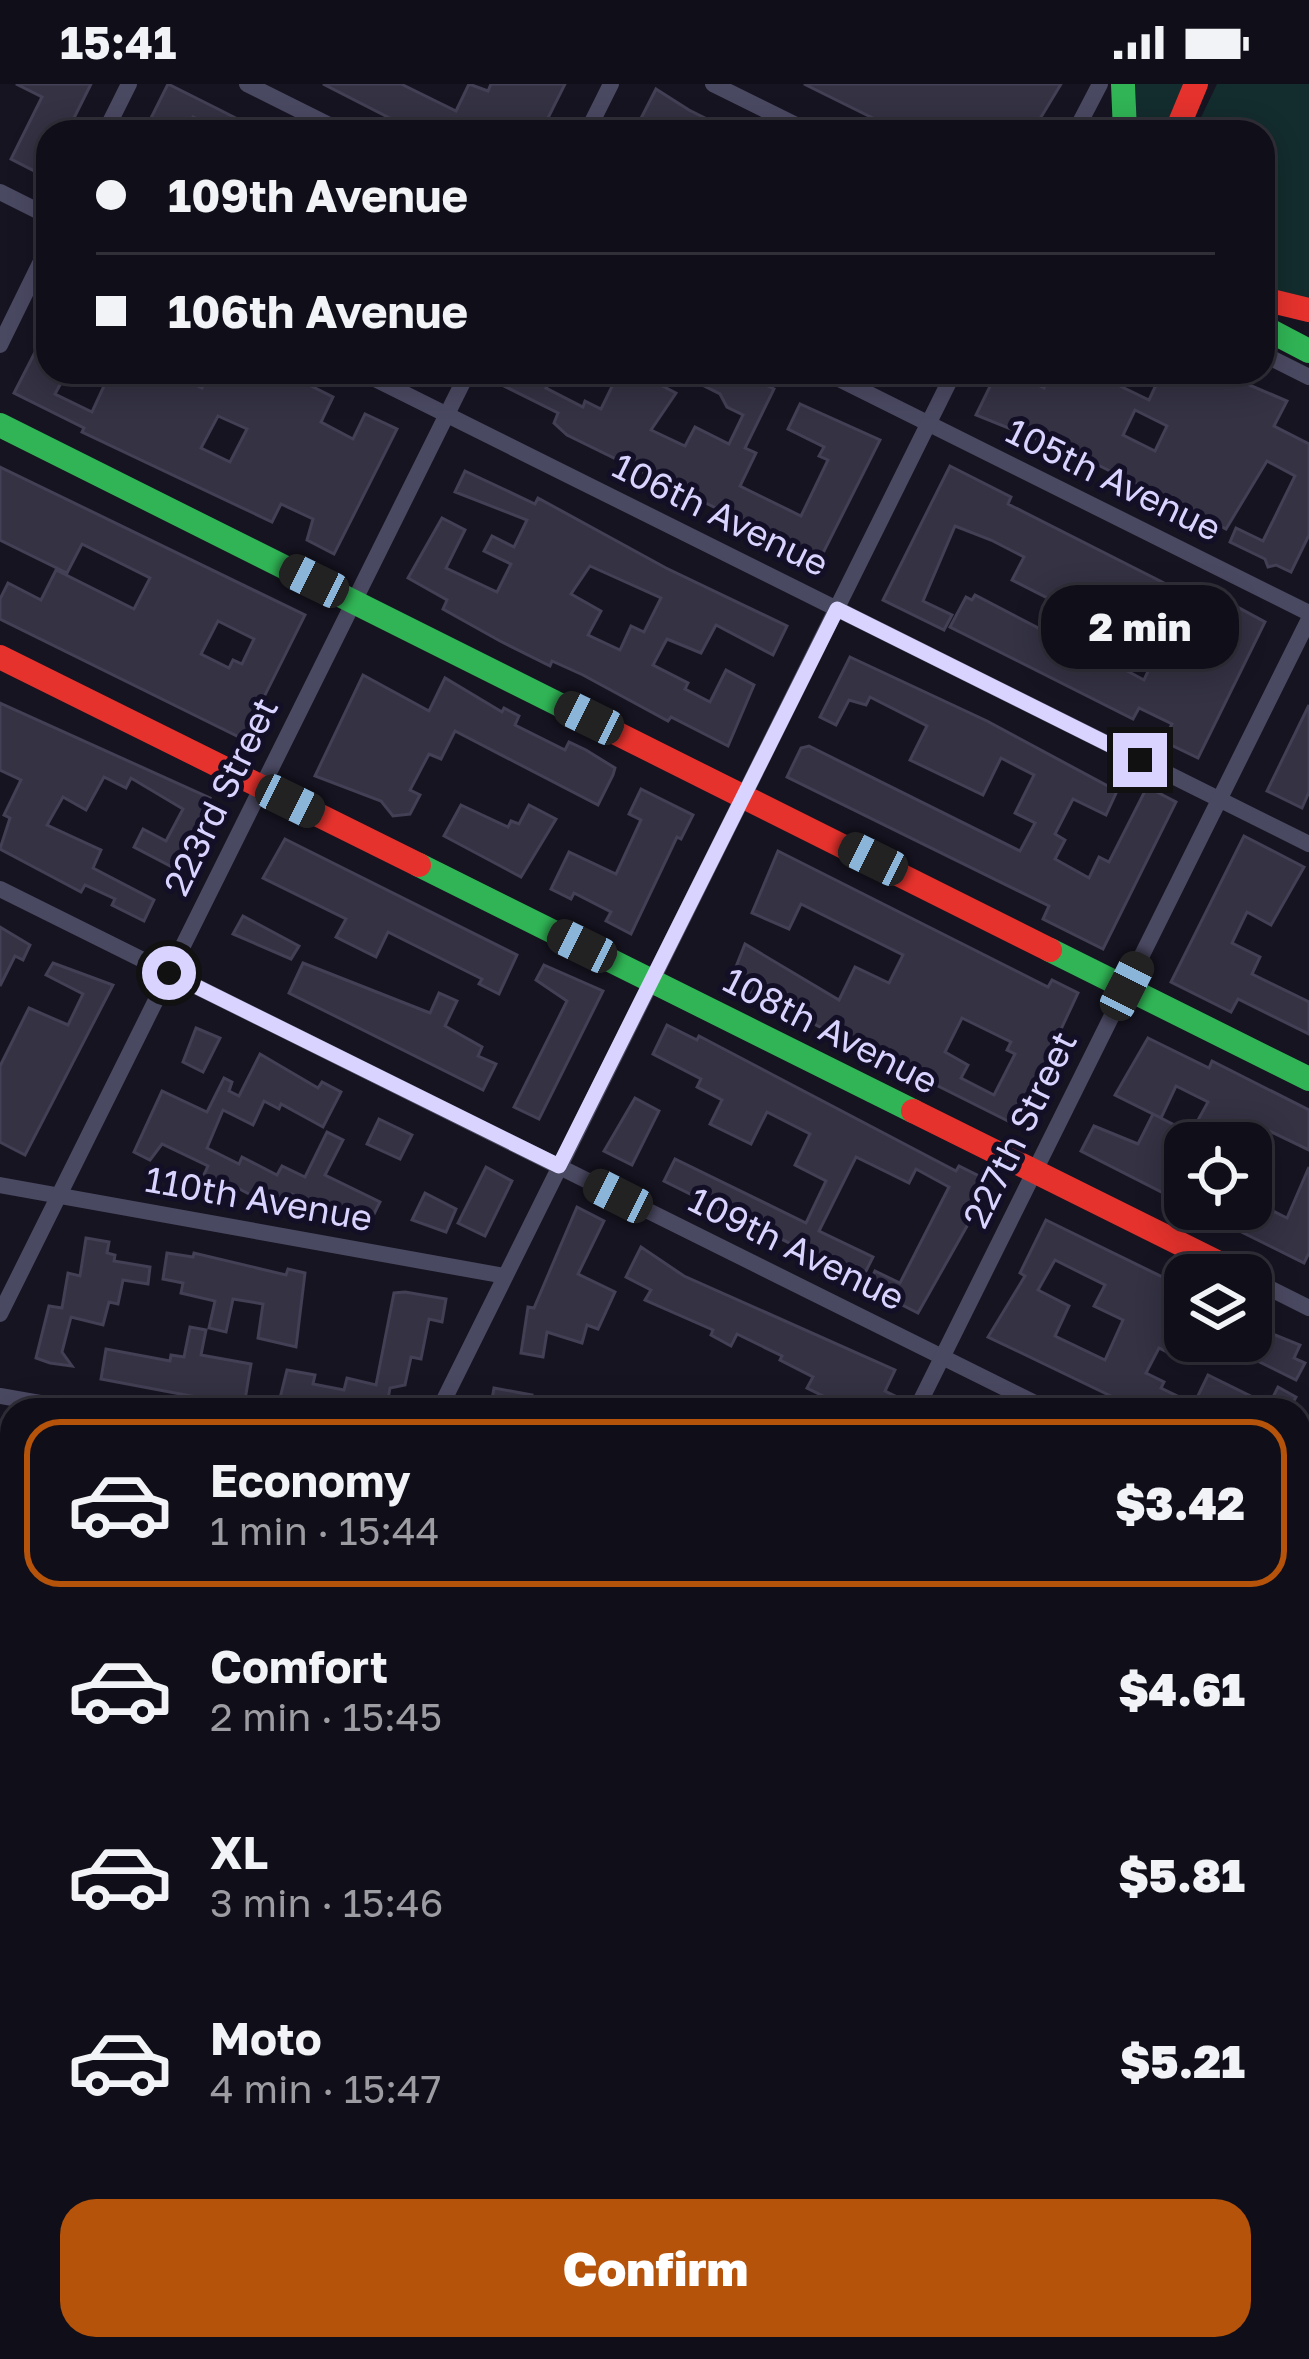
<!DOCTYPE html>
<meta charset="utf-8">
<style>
:root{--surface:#100f19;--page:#191822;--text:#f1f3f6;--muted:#9c9ca2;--line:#302f38;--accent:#b45309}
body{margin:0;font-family:"Golos Text",sans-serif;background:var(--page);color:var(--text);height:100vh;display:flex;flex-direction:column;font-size:45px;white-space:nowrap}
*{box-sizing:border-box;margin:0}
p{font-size:39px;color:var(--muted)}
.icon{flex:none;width:66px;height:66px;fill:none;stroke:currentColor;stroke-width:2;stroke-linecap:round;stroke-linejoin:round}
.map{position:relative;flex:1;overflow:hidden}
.panel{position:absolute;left:0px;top:1314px;width:1311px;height:963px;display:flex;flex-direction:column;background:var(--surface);border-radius:36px 36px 0 0;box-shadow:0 6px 30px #0003,0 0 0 3px var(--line)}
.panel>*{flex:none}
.banner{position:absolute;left:36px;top:36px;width:1239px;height:264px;border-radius:36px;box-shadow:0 6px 30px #0003,0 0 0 3px var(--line);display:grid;align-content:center;height:264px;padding:0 60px;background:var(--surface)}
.buttons{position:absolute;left:1164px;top:1038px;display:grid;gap:24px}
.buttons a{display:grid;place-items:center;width:108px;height:108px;border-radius:24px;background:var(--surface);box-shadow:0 6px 30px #0003,0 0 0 3px var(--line);font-size:60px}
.end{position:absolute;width:54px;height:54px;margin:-27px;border:15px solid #d9d4ff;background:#111;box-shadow:0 0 0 6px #111}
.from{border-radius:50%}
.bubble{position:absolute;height:84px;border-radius:36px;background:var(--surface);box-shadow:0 6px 30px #0003,0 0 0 3px var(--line);font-size:39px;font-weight:800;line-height:84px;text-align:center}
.car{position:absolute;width:36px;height:72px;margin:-36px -18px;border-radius:15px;box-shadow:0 0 9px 3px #0007;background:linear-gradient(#222 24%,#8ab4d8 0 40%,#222 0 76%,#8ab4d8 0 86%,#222 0)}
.banner b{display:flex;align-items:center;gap:42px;height:114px;font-size:45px}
.banner b+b{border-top:3px solid var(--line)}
.banner i{width:30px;height:30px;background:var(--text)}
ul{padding:21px 0 0;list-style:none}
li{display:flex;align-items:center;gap:36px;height:168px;margin:0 24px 18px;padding:0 36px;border:6px solid transparent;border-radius:36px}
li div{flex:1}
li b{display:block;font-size:45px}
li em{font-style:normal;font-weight:800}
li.active{border-color:var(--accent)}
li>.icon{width:108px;height:108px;stroke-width:1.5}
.button{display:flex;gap:24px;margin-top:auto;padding:24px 60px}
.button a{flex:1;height:138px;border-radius:36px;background:var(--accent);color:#fff;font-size:48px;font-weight:800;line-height:138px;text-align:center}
.status{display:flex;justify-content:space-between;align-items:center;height:84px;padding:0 60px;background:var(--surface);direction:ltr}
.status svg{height:33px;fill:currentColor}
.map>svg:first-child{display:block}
.green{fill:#132c2d}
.building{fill:#343243;stroke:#433f54;stroke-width:3;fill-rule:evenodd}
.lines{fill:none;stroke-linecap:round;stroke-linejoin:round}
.street{stroke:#4a4962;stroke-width:16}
.fast{stroke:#30b455;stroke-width:24}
.slow{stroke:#ff9f0a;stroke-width:24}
.jam{stroke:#e5322d;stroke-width:24}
.route{stroke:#d9d4ff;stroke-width:15}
.labels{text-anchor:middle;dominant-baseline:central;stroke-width:10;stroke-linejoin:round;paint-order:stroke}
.street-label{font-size:36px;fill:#d9d4ff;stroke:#130f26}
</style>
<div class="status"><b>15:41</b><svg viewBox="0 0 49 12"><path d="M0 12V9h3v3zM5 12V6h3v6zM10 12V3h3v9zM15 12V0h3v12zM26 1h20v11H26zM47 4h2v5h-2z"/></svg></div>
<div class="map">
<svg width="1309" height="2275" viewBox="0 0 1309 2275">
<rect width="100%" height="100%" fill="#161421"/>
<!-- green -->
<g class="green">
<path d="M1136,0H1187L1168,48H1136Z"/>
<path d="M1217,0H1309V219L1263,205V48H1194Z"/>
</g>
<!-- building -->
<g class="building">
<path d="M16,0H91L67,48H48V94L11,75L42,13Z"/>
<path d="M168,0L216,24L263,48H225L193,33L186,48H144Z"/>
<path d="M323,0H401L456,27L469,0L488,7L491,0H565L541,48H417Z"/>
<path d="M804,0H1061L1032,48H901Z"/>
<path d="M656,5L689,26L733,48H634Z"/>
<path d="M48,243V288H67L55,310L92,328L104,302L76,288H167L202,304L210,288H283L333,313L321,338L353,355L365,330L397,345L334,470L307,456L313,435L281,420L272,438L82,348L84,344L14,309ZM218,332L247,345L230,378L201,364Z"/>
<path d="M511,288H554L546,304L583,323L585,317L601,325L619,288H635L676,309L651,346L685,362L695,343L729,360L743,331L727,323L720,310L676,288H739L774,305L745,364L756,369L740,402L801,432L828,376L819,372L824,363L788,345L800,320L880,356L820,475L567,351L554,339L558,329L504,302Z"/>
<path d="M997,288H1013L1044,304L1052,288H1091L1149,316L1162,288H1219L1287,317L1274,342L1309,360V451L1291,488L1276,481L1268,483L1265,475L1230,458L1236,444L1263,457L1295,392L1267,377L1226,445L1042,353L1041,357L976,331ZM1135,326L1167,342L1155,367L1123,351Z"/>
<path d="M950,382L1011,413L1008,420L1178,506L1200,517L1206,506L1265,538L1198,674L1163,657L1172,640L1139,624L1133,635L950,543L966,513L972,516L975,511L1050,550L1065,523L1012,496L1024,473L991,456L955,442L923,517L952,531L944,546L883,516ZM1097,508L1123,522L1111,547L1084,533ZM1132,555L1157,568L1144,596L1118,582Z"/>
<path d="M0,383L305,531L243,655L0,535V515L8,499L41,516L56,486L134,525L150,494L82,460L67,489L0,456ZM218,537L254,555L242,580L233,576L229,584L201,570Z"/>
<path d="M465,387L535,420L538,414L666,484L787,542L773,571L716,541L701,569L667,555L653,581L688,599L685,605L710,618L726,586L754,601L728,662L671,633L668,637L583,591L552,577L550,582L500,557L443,525L447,516L408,494L442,434L465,446L446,484L497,508L511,480L484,467L492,452L514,463L527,436L455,408ZM590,482L661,514L644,548L631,542L620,566L588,551L601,527L571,510Z"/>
<path d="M850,573L987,637L1117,707L1106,731L1073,715L1055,750L1065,756L1055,775L1089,794L1099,773L1109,778L1147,703L1176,718L1103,865L1043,835L1049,822L787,693L801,664L809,662L1020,767L1035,739L1015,729L1034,691L1001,674L983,711L910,676L927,642L870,613L866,621L849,616L836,641L820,633Z"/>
<path d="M363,591L429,627L445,594L502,628L504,624L519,632L515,641L565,666L569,658L586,666L615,684L613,691L598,721L455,647L441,675L429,670L410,706L420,711L410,730L393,732L381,717L315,692Z"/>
<path d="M0,619L210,714L174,784L134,763L143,745L166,757L183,725L131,694L126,704L104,693L86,726L63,713L47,741L101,766L93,784L154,816L144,837L112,821L115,815L85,801L81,808L0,765L10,734L4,731L21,696L0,686Z"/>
<path d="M1309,621V708L1302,724L1267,707Z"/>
<path d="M641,705L693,731L681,755L677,753L631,850L606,837L611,828L574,809L571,815L551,805L569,768L616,790L641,736L629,730Z"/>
<path d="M461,721L508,743L511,737L519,740L529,721L556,735L521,793L444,752Z"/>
<path d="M1244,752L1304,783L1271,841L1247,828L1232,859L1260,873L1252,890L1309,918V950L1238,915L1231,928L1171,898Z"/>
<path d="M285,755L517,871L499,910L479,900L482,895L388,848L376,873L336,853L346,835L263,794Z"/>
<path d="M778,767L1048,903L1052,896L1078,909L1016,1041L730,898L745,860L839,916L855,883L889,899L903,871L801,820L789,845L752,829ZM962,934L1011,958L1007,966L1015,970L994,1011L961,994L968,981L945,968Z"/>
<path d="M243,832L299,862L291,875L233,850Z"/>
<path d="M0,843L30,861L23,876L15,872L0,902Z"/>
<path d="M53,879L113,901L25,1071L0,1058V982L29,924L68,941L83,910L46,891Z"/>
<path d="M303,879L430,929L439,909L457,917L445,942L482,963L478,972L496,980L483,1006L289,909Z"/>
<path d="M544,881L603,907L539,1035L514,1023L567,917L536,896Z"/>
<path d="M667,941L697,956L699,952L956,1087L959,1082L985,1095L967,1142L918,1229L867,1203L875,1187L900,1199L949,1103L916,1085L909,1099L856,1073L819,1147L873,1173L862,1195L664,1097L675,1075L806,1139L826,1097L795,1081L810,1050L767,1028L751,1060L710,1040L722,1016L697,1003L701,995L653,970Z"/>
<path d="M196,944L220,954L203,988L183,978Z"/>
<path d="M1148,954L1209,984L1212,977L1309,1026V1066L1259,1042L1251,1059H1221L1193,1045L1208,1018L1176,1002L1161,1034L1115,1011Z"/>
<path d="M260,970L318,1004L322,998L341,1008L323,1043L281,1020L279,1025L264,1017L253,1041L223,1026L207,1064L239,1080L242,1073L277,1091L282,1082L305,1093L327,1048L343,1056L325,1091L380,1118L371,1136L324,1117L321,1125L292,1110L288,1119L257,1103L253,1112L224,1097L220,1104L202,1095L208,1082L162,1060L150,1076L134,1068L162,1007L207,1028L224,994L232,998L229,1007L239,1012Z"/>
<path d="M635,1014L659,1027L632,1081L604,1067Z"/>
<path d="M1153,1030L1192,1050L1177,1080L1185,1084V1120L1081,1067L1094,1042L1138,1060Z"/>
<path d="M379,1035L412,1051L400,1075L367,1060Z"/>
<path d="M486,1083L512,1097L485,1152L458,1139Z"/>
<path d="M1309,1083V1169L1304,1179L1195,1125H1251V1116L1287,1134Z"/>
<path d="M425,1109L456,1125L446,1148L412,1136Z"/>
<path d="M577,1123L604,1137L578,1190L615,1208L598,1245L587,1241L582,1259L547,1248L543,1273L521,1269L528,1223L534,1224Z"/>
<path d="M1046,1136L1185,1204V1257H1200L1189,1279L1159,1264L1146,1289L1164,1298L1161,1304L1194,1320L1208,1291L1269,1321L1278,1303L1296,1313L1289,1326H1239L1227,1320L1224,1326H1140L988,1253L1025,1192L1020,1189ZM1055,1176L1105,1201L1094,1222L1123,1236L1105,1276L1055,1252L1069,1222L1038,1206Z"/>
<path d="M86,1154L109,1158L107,1169L115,1171L114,1177L150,1183L148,1200L123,1196L118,1220L109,1218L103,1241L71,1233L62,1268L72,1282L50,1279L36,1274L49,1222L62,1224L68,1189L80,1192Z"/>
<path d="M641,1163L684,1192L895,1286L885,1307L895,1312L889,1326H824L829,1315L807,1304L813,1293L780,1276L782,1272L737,1250L731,1262L711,1251L713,1246L645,1216L651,1206L626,1193Z"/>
<path d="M167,1169L193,1173L194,1169L286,1191L288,1185L305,1189L296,1263L258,1254L263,1220L233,1215L226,1248L209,1244L215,1217L181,1209L183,1199L163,1195Z"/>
<path d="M405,1208L446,1215L442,1238L429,1235L421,1275L411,1273L405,1301L390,1304L386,1326H318L279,1318L287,1286L315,1291L313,1300L344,1306L347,1294L376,1301L394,1209Z"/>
<path d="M1251,1241L1300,1261L1294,1274L1305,1279L1296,1296L1217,1257H1251Z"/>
<path d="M190,1243L206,1246L201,1271L251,1280L244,1322L101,1295L106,1265L170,1277L171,1271L184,1273Z"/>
<path d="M494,1304L532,1311L530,1326H490Z"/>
</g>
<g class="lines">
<!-- street -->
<g class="street">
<path d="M247,0L343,48"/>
<path d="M713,0L810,48"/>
<path d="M105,48L129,0"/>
<path d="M587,48L611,0"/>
<path d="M1075,48L1100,0"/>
<path d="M0,108L48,132"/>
<path d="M0,261L48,163"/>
<path d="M1263,270L1309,293"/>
<path d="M361,288L1309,760"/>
<path d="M825,288L1309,529"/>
<path d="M0,805L1049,1326"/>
<path d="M0,1101L505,1192"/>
<path d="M1251,1195L1309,1224"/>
<path d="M0,1230L468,288"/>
<path d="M0,1312L80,1326"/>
<path d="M439,1326L954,288"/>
<path d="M916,1326L1309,535"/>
<path d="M1299,1450L1309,1455"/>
<path d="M0,1527L12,1529"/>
<path d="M1299,1631L1309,1543"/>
<path d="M0,1751L12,1753"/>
<path d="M0,1975L12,1977"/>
<path d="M0,2183L12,2185"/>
<path d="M0,2212L12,2214"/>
<path d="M355,2265L408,2275"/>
<path d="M180,2275L182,2265"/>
<path d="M635,2275L637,2265"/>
<path d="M1233,2275L1234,2265"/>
</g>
<!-- fast -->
<g class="fast">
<path d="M1123,0L1125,48"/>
<path d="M1263,243L1309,267"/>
<path d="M0,341L576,629"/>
<path d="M419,781L913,1027"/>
<path d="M1050,866L1309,995"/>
</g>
<!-- slow -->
<g class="slow">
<path d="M1299,1912L1309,1814"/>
<path d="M1299,2159L1309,2259"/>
</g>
<!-- jam -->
<g class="jam">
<path d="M1176,48L1196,0"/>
<path d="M1263,215L1309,226"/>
<path d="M0,573L419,781"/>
<path d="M576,629L1050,866"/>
<path d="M913,1027L1243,1191"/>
</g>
</g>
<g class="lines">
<!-- route -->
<path class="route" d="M169,889L559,1082L837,525L1140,676"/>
</g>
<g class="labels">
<!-- street labels -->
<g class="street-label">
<text transform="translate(1114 395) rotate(26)">105th Avenue</text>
<text transform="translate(721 430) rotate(26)">106th Avenue</text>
<text transform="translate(220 712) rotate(-64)">223rd Street</text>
<text transform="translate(831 946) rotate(27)">108th Avenue</text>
<text transform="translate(1019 1045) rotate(-64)">227th Street</text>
<text transform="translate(259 1114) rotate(10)">110th Avenue</text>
<text transform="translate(797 1164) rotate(26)">109th Avenue</text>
</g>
</g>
</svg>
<div class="buttons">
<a><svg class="icon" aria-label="locate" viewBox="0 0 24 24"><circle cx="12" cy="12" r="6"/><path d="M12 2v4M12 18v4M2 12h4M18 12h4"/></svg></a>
<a><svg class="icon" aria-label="layers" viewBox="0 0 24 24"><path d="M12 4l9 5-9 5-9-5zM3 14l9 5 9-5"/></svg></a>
</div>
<i class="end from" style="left:169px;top:889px"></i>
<i class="end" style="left:1140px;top:676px"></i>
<div class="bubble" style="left:1041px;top:501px;width:198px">2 min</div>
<i class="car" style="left:314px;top:497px;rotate:296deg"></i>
<i class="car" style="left:589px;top:634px;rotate:296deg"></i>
<i class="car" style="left:290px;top:717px;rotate:116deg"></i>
<i class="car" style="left:873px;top:775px;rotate:296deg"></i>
<i class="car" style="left:582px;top:862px;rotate:296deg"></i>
<i class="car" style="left:1127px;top:902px;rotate:27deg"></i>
<i class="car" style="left:618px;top:1112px;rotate:297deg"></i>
<div class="banner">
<b><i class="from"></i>109th Avenue</b>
<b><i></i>106th Avenue</b>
</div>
<section class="panel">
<ul>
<li class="active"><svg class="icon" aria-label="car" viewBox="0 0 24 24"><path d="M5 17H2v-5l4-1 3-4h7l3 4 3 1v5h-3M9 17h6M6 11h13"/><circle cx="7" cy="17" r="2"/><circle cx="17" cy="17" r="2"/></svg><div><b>Economy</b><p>1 min · 15:44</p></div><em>$3.42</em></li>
<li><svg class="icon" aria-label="car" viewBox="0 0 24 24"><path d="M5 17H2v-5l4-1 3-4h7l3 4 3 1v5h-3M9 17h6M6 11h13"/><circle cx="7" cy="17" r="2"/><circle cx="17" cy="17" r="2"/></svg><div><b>Comfort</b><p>2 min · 15:45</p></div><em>$4.61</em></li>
<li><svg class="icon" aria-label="car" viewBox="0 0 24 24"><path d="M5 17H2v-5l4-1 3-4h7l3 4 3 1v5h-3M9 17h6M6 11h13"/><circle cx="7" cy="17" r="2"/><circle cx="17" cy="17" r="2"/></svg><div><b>XL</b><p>3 min · 15:46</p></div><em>$5.81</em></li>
<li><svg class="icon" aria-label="car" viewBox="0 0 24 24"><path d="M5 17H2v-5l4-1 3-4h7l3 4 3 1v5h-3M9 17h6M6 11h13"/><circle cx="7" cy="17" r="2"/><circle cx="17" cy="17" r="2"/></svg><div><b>Moto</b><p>4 min · 15:47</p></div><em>$5.21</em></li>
</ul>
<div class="button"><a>Confirm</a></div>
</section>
</div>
